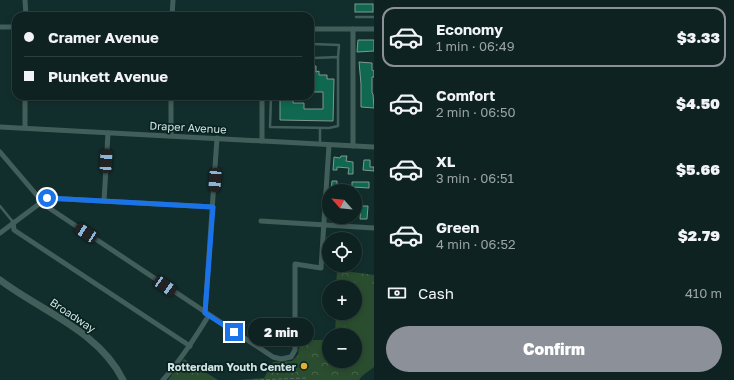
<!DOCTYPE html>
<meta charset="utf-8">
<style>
:root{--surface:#0e2221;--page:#172a2a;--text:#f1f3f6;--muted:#9ba4a5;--line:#2e3f3f;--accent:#8c9099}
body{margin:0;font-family:"Golos Text",sans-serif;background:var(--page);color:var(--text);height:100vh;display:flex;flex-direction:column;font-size:15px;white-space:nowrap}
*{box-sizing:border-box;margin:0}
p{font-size:13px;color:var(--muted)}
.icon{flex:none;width:22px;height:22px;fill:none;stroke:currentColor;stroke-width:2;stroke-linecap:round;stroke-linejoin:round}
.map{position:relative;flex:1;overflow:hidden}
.side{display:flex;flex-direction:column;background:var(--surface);width:360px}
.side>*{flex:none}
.hud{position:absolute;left:12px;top:12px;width:302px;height:88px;border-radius:12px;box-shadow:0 2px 6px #0003,0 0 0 1px var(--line);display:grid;align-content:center;height:88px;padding:0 12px;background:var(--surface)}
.needle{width:26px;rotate:297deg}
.controls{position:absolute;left:322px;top:184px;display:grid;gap:8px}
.controls a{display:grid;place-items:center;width:40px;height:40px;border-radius:50%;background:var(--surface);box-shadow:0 2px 6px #0003,0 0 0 1px var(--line);font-size:20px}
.end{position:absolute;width:18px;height:18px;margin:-9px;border:5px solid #1a73e8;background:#fff;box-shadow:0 0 0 2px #fff}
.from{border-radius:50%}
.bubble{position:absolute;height:28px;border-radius:14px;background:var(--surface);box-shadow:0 2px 6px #0003,0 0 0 1px var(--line);font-size:13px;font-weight:800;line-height:28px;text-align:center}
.car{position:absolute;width:12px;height:24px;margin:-12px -6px;border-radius:5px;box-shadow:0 0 3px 1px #0007;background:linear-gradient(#222 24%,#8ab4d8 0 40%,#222 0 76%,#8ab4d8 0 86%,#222 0)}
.hud b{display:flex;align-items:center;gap:14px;height:38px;font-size:15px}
.hud b+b{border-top:1px solid var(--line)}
.hud i{width:10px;height:10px;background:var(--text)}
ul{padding:7px 0 0;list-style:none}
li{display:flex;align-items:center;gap:12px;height:60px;margin:0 8px 6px;padding:0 4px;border:2px solid transparent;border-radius:12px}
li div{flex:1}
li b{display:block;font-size:15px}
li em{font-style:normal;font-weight:800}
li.active{border-color:var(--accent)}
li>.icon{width:36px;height:36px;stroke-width:1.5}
.pay{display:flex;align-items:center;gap:10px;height:44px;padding:0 12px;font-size:15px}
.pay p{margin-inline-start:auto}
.button{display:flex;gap:8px;margin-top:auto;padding:8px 12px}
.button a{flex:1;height:46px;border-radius:24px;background:var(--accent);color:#fff;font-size:16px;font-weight:800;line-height:46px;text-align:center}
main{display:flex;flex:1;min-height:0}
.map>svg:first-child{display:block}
.park{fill:url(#park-crowns)}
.pitch{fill:#2b4d2f}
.building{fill:#0f684f;stroke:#7f998e}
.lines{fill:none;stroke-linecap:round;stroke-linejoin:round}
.path{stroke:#526a68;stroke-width:1;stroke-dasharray:4 2;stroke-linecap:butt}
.service{stroke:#425e5b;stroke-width:2.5}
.minor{stroke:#425e5b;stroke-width:5}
.secondary{stroke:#425e5b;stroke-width:7}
.route{stroke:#1a73e8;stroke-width:5}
.poi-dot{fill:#e3ae34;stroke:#082422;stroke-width:1.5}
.labels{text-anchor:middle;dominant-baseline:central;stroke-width:3.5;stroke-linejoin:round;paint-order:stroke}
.street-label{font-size:11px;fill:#d3e3e1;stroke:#082422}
.poi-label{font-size:11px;font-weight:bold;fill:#d3e3e1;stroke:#082422;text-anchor:end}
</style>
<main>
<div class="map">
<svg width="374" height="380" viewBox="0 0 374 380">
<defs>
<pattern id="park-crowns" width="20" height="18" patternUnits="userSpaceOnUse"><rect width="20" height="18" fill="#2b4d2f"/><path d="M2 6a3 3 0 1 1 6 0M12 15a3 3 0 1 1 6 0" fill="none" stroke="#49664d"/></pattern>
</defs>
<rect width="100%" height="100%" fill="#122e2c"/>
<!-- park -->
<g class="park">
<path d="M337,270L374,275V367L362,376L359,380H237L264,378L273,362L292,361L298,355L300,340H329V361H355V335H335L336,313H355V287H336Z"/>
<path d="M184,359L218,380H168Z"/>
</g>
<!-- pitch -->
<path class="pitch" d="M355,282L374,284V363L369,367L345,363V361H355V335H345L346,313H355V287H349Z"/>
<!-- building -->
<g class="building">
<rect x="355" y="4" width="18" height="8"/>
<path d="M358,40H374V51L357,52Z"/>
<path d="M359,62L372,63V70L374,71V77H372V93L373,94L374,108L361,107V84Z"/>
<path d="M310,66H316V72L319,71V75H327V79H334L333,121L280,120V96H293V103H304V109H323V92H310Z"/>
<path d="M341,156H347L346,161L353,162V174H348L349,168L337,167V170H333L334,157L340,158Z"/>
<path d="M364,160H370V167H374V171L363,170Z"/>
<path d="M332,181H337V191H331Z"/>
<path d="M352,182H369V188L352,187Z"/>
<path d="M361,206H368L367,219H360Z"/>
</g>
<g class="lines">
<!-- path -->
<path class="path" d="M254,380L306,378L307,380"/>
<!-- service -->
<g class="service">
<path d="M356,17H374"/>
<path d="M313,44L339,45L338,57"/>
<path d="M271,96L270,127L329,128L338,126V57L314,58L312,30"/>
<path d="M320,128V143"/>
<path d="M0,206L13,222"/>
</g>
<!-- minor -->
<g class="minor">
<path d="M25,0L26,16"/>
<path d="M172,16L173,0"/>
<path d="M0,27H16"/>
<path d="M310,29H374"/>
<path d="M0,127L374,147"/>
<path d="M25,127V96"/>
<path d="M171,136V96"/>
<path d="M262,141V96"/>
<path d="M353,146V29"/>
<path d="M0,152L46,206L273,357L281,359L291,357L295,350V264L321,268L329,145"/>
<path d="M104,201L108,133"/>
<path d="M261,221L374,228"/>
<path d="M13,222L14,230L190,346"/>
<path d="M0,233L47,198L213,207"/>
<path d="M205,313L217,138"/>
<path d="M163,380C181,360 195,338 209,315"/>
</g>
<!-- secondary -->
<path class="secondary" d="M0,280C41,311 99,331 123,380"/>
</g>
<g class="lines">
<!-- route -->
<path class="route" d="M47,198L213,207L205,313L234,332"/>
</g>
<!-- markers -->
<circle class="poi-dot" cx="304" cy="366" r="4"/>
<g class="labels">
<!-- street labels -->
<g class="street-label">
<text transform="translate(188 127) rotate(3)">Draper Avenue</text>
<text transform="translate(73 315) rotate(34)">Broadway</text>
</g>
<!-- poi labels -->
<g class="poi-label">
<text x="296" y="366">Rotterdam Youth Center</text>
</g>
</g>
</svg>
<div class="controls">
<a><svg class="needle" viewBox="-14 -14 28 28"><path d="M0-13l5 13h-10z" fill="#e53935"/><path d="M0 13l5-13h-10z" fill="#9ba4a5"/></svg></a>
<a><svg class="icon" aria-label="locate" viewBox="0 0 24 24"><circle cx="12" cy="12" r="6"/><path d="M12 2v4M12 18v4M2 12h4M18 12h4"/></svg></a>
<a>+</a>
<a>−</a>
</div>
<i class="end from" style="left:47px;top:198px"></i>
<i class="end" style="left:234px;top:332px"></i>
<div class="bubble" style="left:248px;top:318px;width:66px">2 min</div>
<i class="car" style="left:106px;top:161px;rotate:3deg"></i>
<i class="car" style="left:215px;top:180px;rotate:184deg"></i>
<i class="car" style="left:86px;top:233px;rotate:303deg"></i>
<i class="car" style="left:165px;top:286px;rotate:124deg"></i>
<div class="hud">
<b><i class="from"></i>Cramer Avenue</b>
<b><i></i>Plunkett Avenue</b>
</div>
</div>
<section class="side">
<ul>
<li class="active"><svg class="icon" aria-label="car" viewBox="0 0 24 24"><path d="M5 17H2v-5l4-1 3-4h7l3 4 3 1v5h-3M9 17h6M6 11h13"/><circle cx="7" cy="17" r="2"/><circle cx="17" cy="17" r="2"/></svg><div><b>Economy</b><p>1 min · 06:49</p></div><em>$3.33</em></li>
<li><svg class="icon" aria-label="car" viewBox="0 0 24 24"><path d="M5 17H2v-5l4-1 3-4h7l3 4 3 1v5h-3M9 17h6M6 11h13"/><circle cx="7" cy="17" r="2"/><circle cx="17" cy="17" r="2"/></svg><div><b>Comfort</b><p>2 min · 06:50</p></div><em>$4.50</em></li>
<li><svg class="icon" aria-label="car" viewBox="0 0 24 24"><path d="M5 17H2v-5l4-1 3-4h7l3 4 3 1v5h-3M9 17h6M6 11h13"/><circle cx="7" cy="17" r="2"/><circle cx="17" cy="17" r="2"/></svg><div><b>XL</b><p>3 min · 06:51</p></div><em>$5.66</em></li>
<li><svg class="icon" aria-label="car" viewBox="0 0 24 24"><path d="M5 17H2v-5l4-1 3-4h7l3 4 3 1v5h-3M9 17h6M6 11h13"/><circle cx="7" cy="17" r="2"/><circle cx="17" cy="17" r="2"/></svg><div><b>Green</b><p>4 min · 06:52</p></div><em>$2.79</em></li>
</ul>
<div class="pay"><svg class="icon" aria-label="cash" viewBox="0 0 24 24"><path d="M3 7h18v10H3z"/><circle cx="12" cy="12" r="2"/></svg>Cash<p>410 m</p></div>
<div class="button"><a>Confirm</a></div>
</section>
</main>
